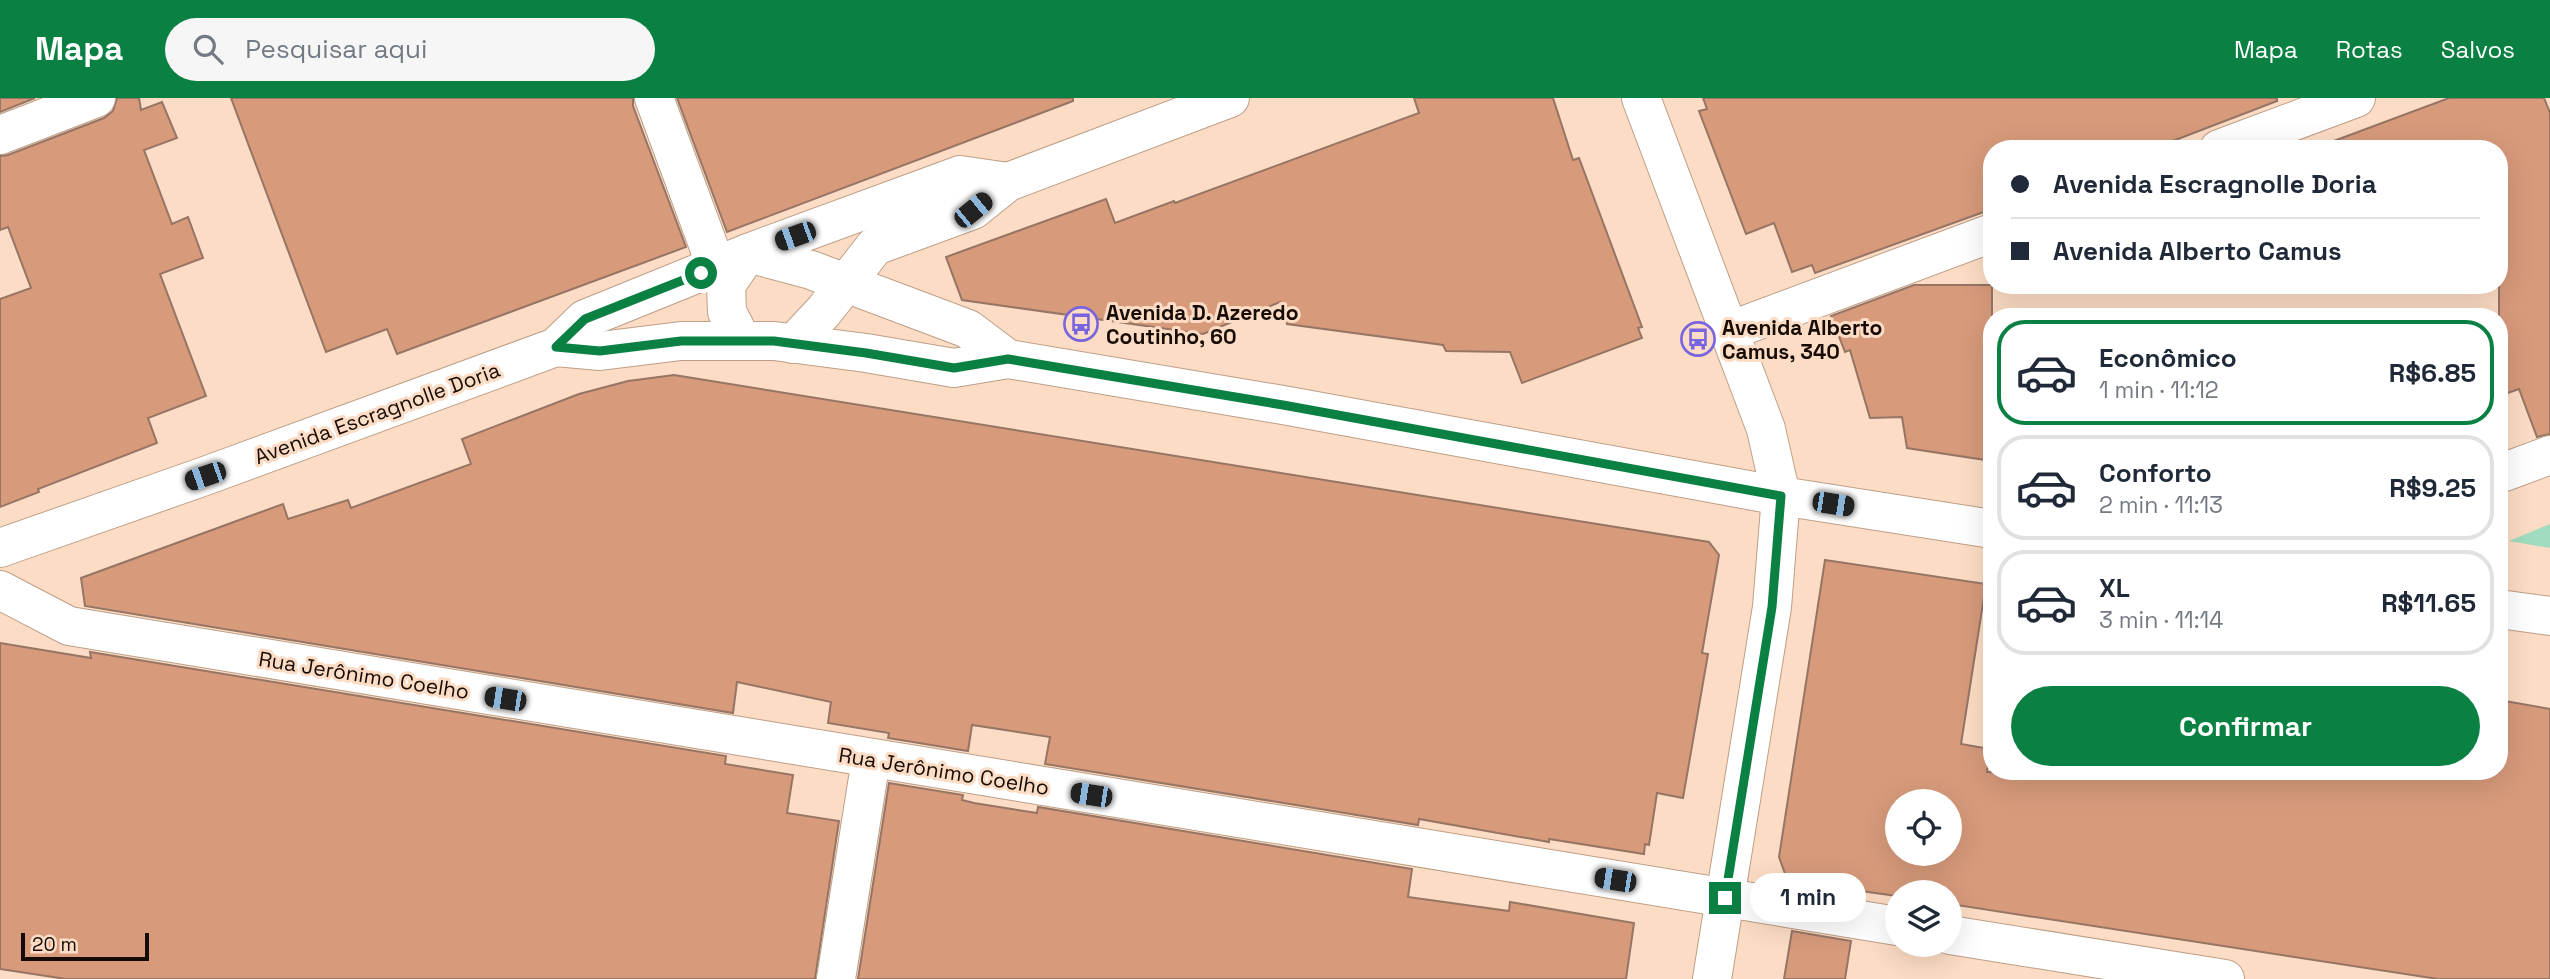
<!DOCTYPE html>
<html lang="pt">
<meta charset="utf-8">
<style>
:root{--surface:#fff;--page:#f6f6f7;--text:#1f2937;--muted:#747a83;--line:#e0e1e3;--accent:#0b8043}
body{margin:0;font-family:"Space Grotesk",sans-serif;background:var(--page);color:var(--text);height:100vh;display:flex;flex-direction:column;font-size:26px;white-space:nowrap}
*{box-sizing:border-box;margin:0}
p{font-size:23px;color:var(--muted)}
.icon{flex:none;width:38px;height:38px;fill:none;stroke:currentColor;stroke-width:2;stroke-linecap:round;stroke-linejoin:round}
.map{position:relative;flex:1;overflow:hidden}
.sheet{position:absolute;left:1983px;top:210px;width:525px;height:472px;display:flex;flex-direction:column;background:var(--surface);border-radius:28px;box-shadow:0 7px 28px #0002}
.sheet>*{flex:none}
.top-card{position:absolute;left:1983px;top:42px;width:525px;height:154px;border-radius:28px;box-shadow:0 7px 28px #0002;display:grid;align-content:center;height:154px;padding:0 28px;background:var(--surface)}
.controls{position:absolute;left:1885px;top:691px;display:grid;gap:14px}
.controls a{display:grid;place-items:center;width:77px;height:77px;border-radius:50%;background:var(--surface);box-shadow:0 7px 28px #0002;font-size:35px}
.scale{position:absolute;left:21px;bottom:18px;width:128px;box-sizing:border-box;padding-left:7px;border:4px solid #160c05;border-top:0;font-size:19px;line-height:24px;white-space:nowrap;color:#160c05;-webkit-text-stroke:5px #fcdcc4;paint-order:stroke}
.end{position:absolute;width:32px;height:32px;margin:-16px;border:9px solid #0b8043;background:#fff;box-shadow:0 0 0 4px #fff}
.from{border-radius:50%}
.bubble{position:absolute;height:49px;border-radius:24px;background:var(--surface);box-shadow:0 7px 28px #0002;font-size:23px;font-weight:600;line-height:49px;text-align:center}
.car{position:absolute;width:21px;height:42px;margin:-21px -10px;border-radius:9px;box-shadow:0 0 5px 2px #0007;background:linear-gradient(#222 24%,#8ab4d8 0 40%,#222 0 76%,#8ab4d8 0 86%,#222 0)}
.top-card b{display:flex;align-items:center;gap:24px;height:66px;font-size:26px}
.top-card b+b{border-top:2px solid var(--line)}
.top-card i{width:18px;height:18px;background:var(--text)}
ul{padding:12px 0 0;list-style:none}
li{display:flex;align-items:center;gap:21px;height:105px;margin:0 14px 10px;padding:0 14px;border:4px solid var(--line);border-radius:28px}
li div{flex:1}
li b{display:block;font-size:26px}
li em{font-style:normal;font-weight:600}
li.on{border-color:var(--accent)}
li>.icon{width:63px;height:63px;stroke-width:1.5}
.cta{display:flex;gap:14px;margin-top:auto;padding:14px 28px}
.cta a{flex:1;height:80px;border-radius:42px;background:var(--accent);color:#fff;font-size:28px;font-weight:600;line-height:80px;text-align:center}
header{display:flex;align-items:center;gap:42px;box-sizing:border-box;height:98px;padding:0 35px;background:var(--accent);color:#fff}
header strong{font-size:33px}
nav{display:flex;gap:38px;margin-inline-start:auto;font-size:24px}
.search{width:490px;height:63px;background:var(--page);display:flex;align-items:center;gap:18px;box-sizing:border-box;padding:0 24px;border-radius:38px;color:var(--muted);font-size:26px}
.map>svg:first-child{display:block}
.green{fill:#a0dcbf}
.building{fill:#d79a7b;stroke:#967565;stroke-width:2;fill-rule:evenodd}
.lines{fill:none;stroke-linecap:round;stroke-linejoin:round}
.pedestrian-casing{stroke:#bd9f87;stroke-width:40}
.minor-casing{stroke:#bd9f87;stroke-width:40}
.pedestrian{stroke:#fff;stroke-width:38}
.minor{stroke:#fff;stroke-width:38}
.route{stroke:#0b8043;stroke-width:9}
.labels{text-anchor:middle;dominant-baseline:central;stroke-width:6;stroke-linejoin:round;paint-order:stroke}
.poi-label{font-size:21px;font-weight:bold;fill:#160c05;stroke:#fcdcc4;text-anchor:start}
.street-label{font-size:21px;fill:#160c05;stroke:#fcdcc4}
</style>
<header>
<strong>Mapa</strong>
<div class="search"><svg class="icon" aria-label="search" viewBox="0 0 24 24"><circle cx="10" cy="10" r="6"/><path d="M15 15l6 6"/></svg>Pesquisar aqui</div>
<nav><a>Mapa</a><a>Rotas</a><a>Salvos</a></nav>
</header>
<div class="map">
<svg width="2550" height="881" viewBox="0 0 2550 881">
<rect width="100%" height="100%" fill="#fcdcc4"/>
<!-- green -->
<path class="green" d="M2550,426V450L2509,443Z"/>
<!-- building -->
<g class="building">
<path d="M0,0H35L0,14Z"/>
<path d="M117,0H139L141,12L162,4L177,40L144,52L172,126L188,119L203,160L160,176L206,298L148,320L157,345L38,391L39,394L0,409V201L31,190L8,129L0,132V58L8,57L104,20L113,13Z"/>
<path d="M231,0H633V8L686,149L397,256L387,231L326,254Z"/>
<path d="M677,0H1073V3L727,134Z"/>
<path d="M1414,0H1553L1573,62L1579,60L1642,229L1638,230L1642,240L1522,285L1510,254L1446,253L1443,247L1287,226L1280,204L1203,236L962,202L946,159L1106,101L1115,125L1174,103L1175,105L1419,15Z"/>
<path d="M1703,0H2277V3L2152,51H1992V111L1815,175L1812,167L1792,174L1774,125L1746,136L1699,13L1707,11Z"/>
<path d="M2449,0H2544L2550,15V336L2537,339L2519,291L2499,298V51H2323V47Z"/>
<path d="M1914,187H1992V363L1907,350L1902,319L1870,320L1850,252L1845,254L1831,218Z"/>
<path d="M674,277L1709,444L1719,457L1702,555L1708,556L1683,700L1657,695L1649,747L1645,746L1644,756L1549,741V744L1419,721L1418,727L1045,666L1050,639L972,627L968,653L888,640L889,635L828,625L831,604L737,584L733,615L85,508L81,480L283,406L288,421L348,402L351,410L471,366L462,341L579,296L628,283Z"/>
<path d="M1825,462L1986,486L1961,646L1990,651L1987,674H2499V602L2550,611V881H2438L1950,806V794H1897V798L1861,793L1859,800L1799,790L1800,783L1787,781L1779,759ZM1897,704H1950V756H1897Z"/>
<path d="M0,545L91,560L90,554L726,658L725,666L793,677L787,715L839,723L815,881H66L0,871Z"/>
<path d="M889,685L963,697L962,702L974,705L1037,715L1038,709L1412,771L1408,799L1509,813L1510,804L1634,825L1626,881H858Z"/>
<path d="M1792,833L1851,843L1845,881H1784Z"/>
</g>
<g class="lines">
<!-- pedestrian casing -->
<g class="pedestrian-casing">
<g id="pedestrian">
<path d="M654,0L716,168"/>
<path d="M836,881L871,661"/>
</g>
</g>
<!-- minor casing -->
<g class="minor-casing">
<g id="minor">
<path d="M1641,0L1766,331L1781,398L1772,509L1712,881"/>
<path d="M0,37L96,0"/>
<path d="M2219,51L2356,0"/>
<path d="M1729,233L1992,135"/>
<path d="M742,243L727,214L726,187L748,155L960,77L1008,84"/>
<path d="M793,246L824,213L875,148L973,112L1008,84L1230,0"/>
<path d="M556,249L600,253L681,243H774L866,255L954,270L1008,261L1283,307L1781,398L1992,431"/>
<path d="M2499,376L2550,357"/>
<path d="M0,450L205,378L556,249L585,221L748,155L811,172L968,231L1008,261"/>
<path d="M0,492L69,528L1897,828"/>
<path d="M2499,511L2550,518"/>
<path d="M1950,837L2225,881"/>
</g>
</g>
<!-- pedestrian -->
<use href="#pedestrian" class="pedestrian"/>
<!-- minor -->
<use href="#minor" class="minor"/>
</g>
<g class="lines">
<!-- route -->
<path class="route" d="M701,175L585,221L556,249L600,253L681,243H774L866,255L954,270L1008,261L1283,307L1781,398L1772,509L1725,800"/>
</g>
<!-- icons -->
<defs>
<g id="bus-ring" transform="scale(1.75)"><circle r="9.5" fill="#fcdcc4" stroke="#7864df" stroke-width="1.5"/><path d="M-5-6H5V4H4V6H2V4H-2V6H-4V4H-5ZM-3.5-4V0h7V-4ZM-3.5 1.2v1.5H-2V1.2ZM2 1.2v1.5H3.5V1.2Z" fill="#7864df"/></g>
</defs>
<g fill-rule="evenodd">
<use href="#bus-ring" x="1081" y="226"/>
<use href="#bus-ring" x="1698" y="241"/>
</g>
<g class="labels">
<!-- poi labels -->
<g class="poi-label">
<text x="1106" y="214">Avenida D. Azeredo<tspan x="1106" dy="24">Coutinho, 60</tspan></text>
<text x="1722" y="229">Avenida Alberto<tspan x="1722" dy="24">Camus, 340</tspan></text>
</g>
<!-- street labels -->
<g class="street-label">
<text transform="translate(377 315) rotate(-20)">Avenida Escragnolle Doria</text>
<text transform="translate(364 577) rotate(9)">Rua Jerônimo Coelho</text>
<text transform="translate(944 673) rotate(9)">Rua Jerônimo Coelho</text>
</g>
</g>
</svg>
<div class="controls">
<a><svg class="icon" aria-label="locate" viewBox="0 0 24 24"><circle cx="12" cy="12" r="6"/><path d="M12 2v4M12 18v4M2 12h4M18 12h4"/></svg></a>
<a><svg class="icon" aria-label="layers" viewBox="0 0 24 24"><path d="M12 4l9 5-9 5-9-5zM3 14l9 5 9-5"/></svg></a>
</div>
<div class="scale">20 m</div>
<i class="end from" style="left:701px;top:175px"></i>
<i class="end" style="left:1725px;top:800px"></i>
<div class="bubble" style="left:1750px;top:775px;width:116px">1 min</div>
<i class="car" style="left:973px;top:112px;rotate:51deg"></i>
<i class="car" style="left:795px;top:138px;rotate:250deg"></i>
<i class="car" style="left:205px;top:378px;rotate:251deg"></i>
<i class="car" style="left:1833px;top:406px;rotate:99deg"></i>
<i class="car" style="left:505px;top:601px;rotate:279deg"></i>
<i class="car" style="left:1091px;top:697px;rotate:279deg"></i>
<i class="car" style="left:1615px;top:782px;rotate:279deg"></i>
<div class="top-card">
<b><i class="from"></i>Avenida Escragnolle Doria</b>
<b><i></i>Avenida Alberto Camus</b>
</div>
<section class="sheet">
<ul>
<li class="on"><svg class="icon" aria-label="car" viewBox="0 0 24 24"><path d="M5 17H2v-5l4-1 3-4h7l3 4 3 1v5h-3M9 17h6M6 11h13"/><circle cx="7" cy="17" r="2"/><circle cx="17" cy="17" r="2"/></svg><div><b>Econômico</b><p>1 min · 11:12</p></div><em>R$6.85</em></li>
<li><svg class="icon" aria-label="car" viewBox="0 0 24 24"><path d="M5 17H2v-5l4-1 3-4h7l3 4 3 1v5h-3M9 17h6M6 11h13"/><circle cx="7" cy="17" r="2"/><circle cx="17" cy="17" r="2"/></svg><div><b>Conforto</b><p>2 min · 11:13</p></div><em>R$9.25</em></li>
<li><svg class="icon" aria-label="car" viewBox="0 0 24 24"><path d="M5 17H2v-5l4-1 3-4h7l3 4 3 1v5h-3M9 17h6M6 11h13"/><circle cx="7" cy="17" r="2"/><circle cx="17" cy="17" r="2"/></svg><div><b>XL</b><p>3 min · 11:14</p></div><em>R$11.65</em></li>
</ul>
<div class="cta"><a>Confirmar</a></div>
</section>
</div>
